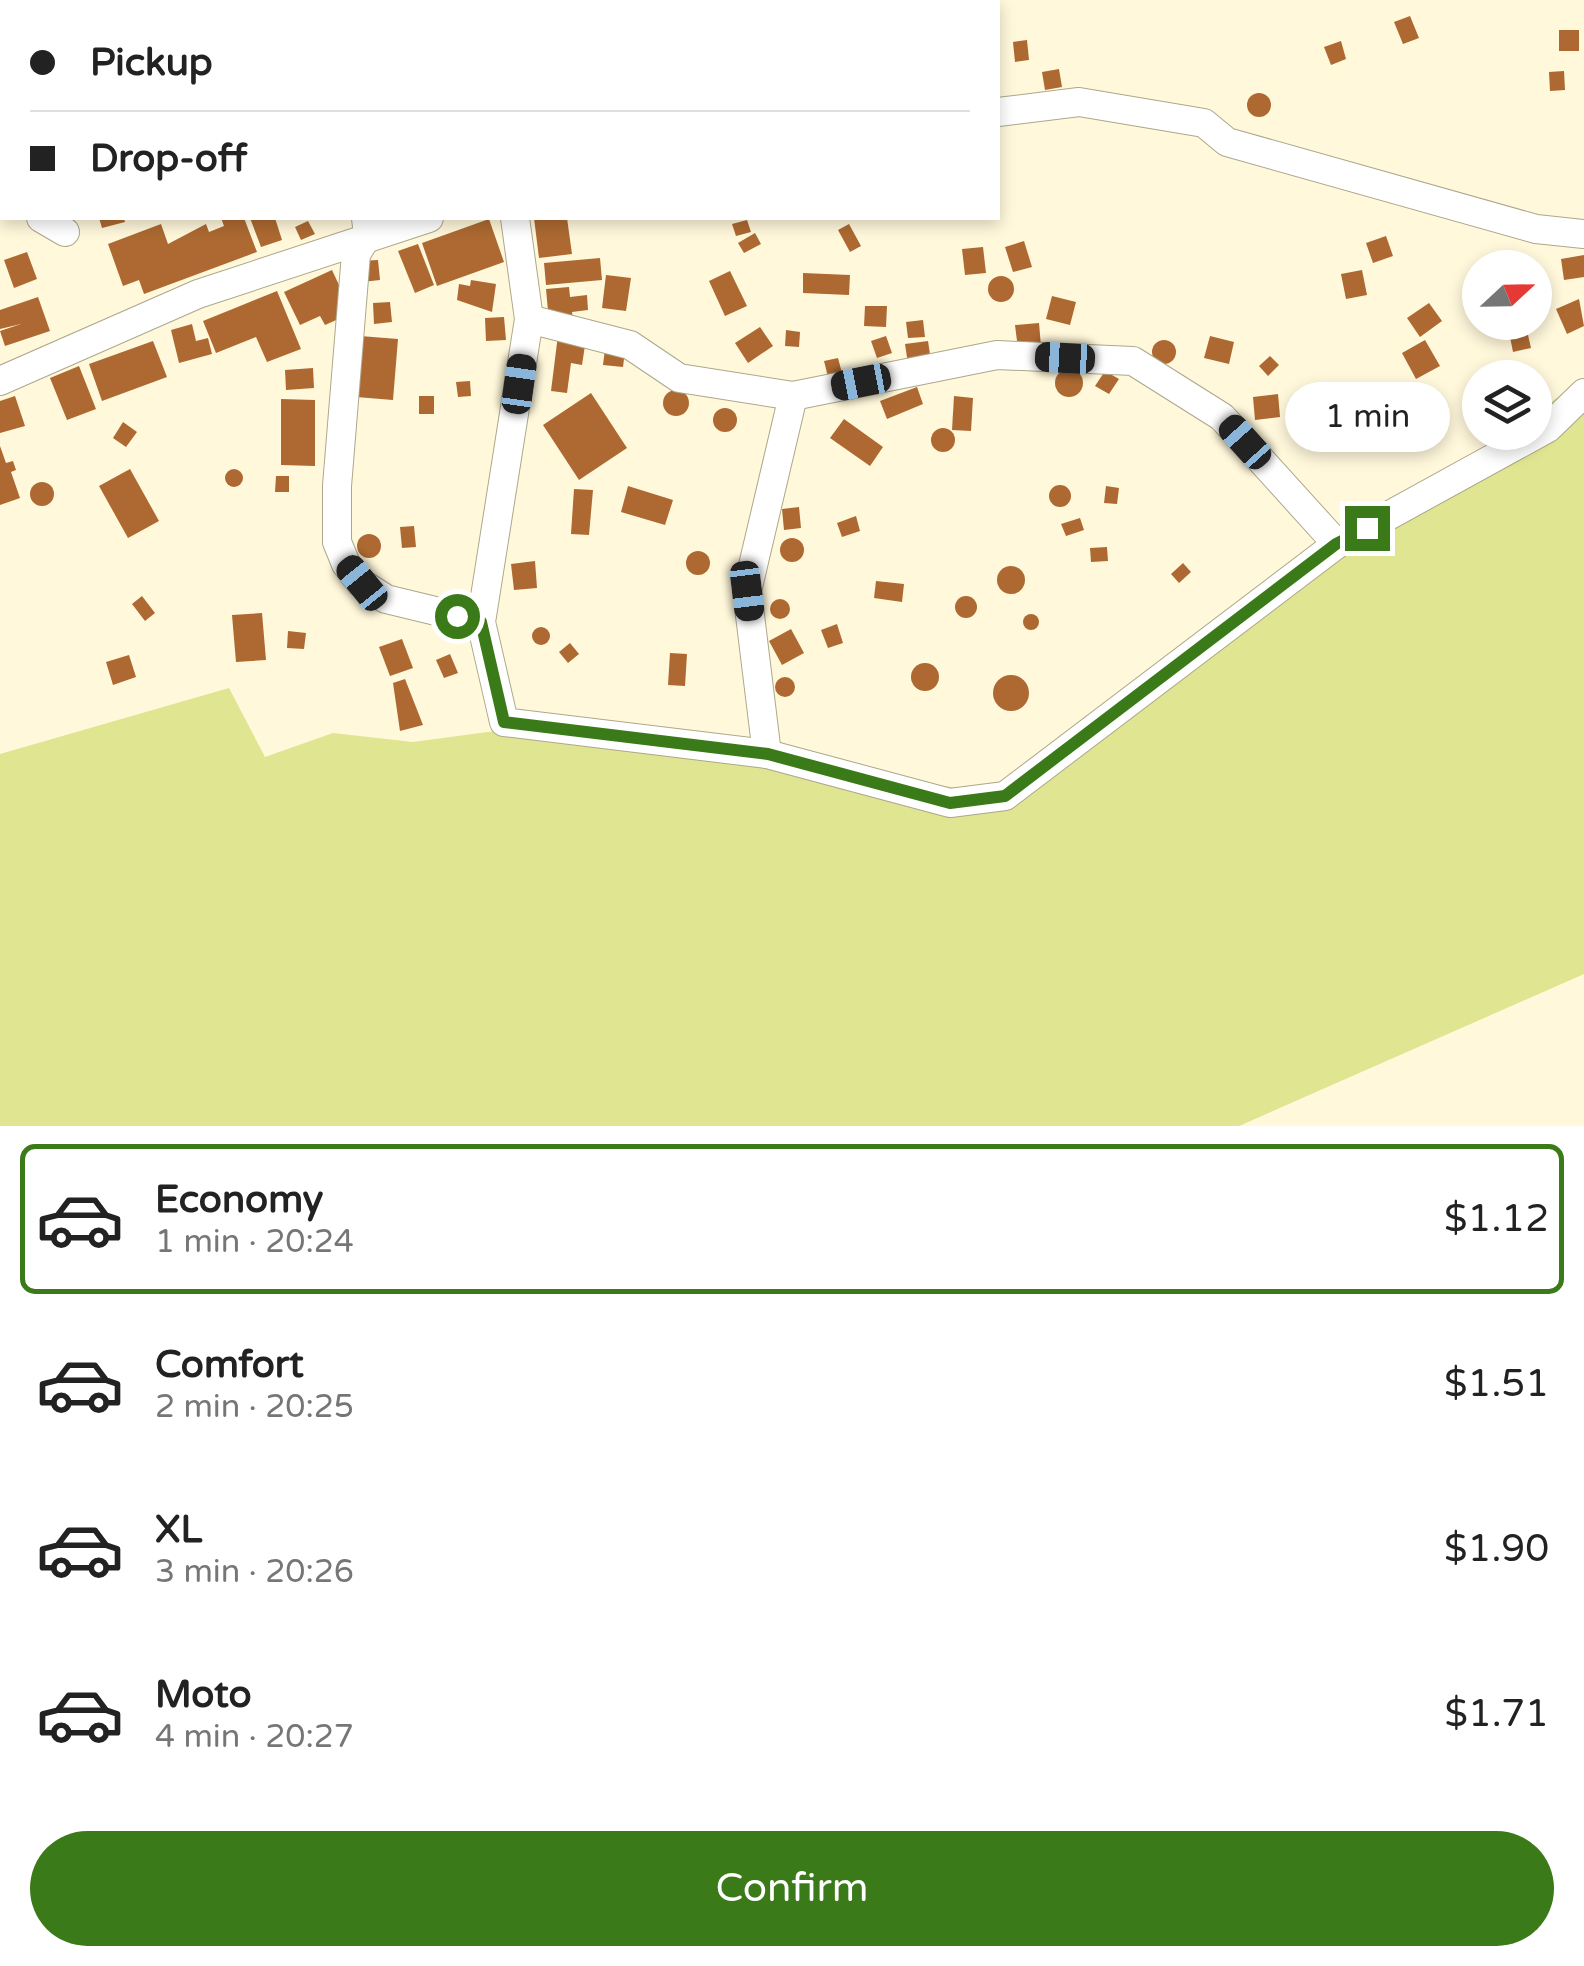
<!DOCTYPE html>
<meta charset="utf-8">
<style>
:root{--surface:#fff;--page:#f6f6f6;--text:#222;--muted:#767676;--line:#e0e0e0;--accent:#3a7a18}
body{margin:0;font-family:"Varela Round",sans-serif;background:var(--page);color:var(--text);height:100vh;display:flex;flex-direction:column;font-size:38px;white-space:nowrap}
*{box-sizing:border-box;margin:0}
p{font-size:32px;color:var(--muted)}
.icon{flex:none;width:55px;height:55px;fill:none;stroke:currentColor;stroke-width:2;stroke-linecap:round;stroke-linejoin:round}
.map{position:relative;height:1126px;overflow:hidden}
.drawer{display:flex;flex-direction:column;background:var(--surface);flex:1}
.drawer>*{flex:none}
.top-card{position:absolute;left:0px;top:0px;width:1000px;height:220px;box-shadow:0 5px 15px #0003;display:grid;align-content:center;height:220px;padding:0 30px;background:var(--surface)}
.needle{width:65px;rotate:68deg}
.buttons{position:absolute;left:1462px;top:250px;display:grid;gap:20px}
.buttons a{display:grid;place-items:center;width:90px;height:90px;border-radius:50%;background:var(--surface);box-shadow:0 5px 15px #0003;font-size:50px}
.end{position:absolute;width:45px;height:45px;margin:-22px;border:12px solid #3a7a18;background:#fff;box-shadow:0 0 0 5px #fff}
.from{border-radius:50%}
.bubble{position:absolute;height:70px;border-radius:35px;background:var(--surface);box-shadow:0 5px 15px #0003;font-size:32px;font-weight:600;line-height:70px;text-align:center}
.car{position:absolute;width:30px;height:60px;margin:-30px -15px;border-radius:12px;box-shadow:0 0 8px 2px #0007;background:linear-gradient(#222 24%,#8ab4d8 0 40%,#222 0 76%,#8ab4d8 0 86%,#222 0)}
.top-card b{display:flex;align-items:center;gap:35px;height:95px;font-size:38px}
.top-card b+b{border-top:2px solid var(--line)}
.top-card i{width:25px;height:25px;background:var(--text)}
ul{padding:18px 0 0;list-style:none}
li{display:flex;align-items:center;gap:30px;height:150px;margin:0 20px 15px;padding:0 10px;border:5px solid transparent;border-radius:15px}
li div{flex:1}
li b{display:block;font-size:38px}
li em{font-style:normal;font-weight:600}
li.active{border-color:var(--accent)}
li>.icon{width:90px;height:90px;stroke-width:1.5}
.cta{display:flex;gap:20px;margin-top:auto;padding:20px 30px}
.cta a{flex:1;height:115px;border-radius:60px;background:var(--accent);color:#fff;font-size:40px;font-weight:600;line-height:115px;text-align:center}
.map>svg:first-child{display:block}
.green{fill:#e0e591}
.building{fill:#ad6931}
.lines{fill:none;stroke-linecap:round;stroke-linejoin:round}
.minor-casing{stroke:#ada78b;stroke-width:30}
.minor{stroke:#fff;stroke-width:28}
.route{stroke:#3a7a18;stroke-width:12}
</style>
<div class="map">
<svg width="1584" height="1126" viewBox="0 0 1584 1126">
<rect width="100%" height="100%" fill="#fff8db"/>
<!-- green -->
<path class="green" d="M1584,378V974L1239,1126H0V754L229,688L265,757L333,733L413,742L495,731L1017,795L1510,433L1535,432V414Z"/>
<!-- building -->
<g class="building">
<path d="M1410,16L1419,38L1403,44L1394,22Z"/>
<rect x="1559" y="30" width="20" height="21"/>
<path d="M1027,40L1029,60L1015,62L1013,42Z"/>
<path d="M1341,41L1346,59L1331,65L1324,47Z"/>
<path d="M1059,69L1062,87L1045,90L1042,72Z"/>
<path d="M1564,71L1565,90L1550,91L1549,72Z"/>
<circle cx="1259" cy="105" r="12"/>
<path d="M99,218H124L125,222L102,228Z"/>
<path d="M221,218H244L257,252L144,294L139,280L123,286L108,244L161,224L168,244L206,224L209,232L224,226Z"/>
<path d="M250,218H275L282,240L261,247Z"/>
<path d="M534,218H567L572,254L539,258Z"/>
<path d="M489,219L504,262L437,286L422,243Z"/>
<path d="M747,220L751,232L736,236L732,224Z"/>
<path d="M308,221L315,234L301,240L295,227Z"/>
<path d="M849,224L861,246L850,252L838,230Z"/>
<path d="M755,233L761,244L744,253L738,243Z"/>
<path d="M1386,236L1393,256L1373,263L1366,243Z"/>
<path d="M1024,241L1032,267L1013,272L1005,247Z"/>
<path d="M418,244L434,285L415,293L398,251Z"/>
<path d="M983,247L986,273L965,275L962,249Z"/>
<path d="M27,252L37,279L14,288L4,260Z"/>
<path d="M1584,255V277L1564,280L1561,259Z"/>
<path d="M600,258L602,280L546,285L544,263Z"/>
<path d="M378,260L380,280L362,282L359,261Z"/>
<path d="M332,270L352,313L325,325L320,316L300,325L284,292Z"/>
<path d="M1362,270L1367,295L1346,299L1341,274Z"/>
<path d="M730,271L747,306L725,316L709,281Z"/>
<path d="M803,273L850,275L849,295L803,293Z"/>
<path d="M606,275L631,278L626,311L602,308Z"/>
<circle cx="1001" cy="289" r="13"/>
<path d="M471,280L496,284L492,312L457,300L459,284L470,286Z"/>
<path d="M569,287L570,297L587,295L588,310L572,312L573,319L549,322L546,289Z"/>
<path d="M277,291L301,349L267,362L256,337L216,353L203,321Z"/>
<path d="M1052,296L1076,302L1070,325L1046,319Z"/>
<path d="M38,297L50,331L5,346L0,331L21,324L0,329V310Z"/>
<path d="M1579,299L1584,326L1567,334L1556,309Z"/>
<path d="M390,302L392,322L374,324L373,303Z"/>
<path d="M1429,303L1442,321L1420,337L1407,318Z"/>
<path d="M865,306H887L886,327L864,326Z"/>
<path d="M504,317L506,340L486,341L485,318Z"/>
<path d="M923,320L925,337L908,338L906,322Z"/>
<path d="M1507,322H1525L1531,348L1513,352Z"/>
<path d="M1039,323L1041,346L1018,349L1015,325Z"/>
<path d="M192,324L196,341L208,338L212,354L179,363L171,330Z"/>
<path d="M760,327L773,346L748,363L735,343Z"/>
<path d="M786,330L800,332L799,347L785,346Z"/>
<path d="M558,335L586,339L582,365L571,363L567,393L551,391Z"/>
<path d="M360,336L398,339L393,400L356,397Z"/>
<path d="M886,336L892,353L877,358L871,341Z"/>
<path d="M1210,336L1234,342L1229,364L1204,358Z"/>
<path d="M1425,340L1440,366L1416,379L1402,353Z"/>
<circle cx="1164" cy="352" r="12"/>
<path d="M153,341L167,377L102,401L89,364Z"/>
<path d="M928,341L931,361L908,364L905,344Z"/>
<path d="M605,349L625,351L623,367L603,365Z"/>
<path d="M1270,356L1279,365L1268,376L1259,366Z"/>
<path d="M838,358L842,373L828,377L824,361Z"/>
<path d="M79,366L96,409L67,420L50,378Z"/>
<path d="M313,368L314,388L286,390L285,370Z"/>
<circle cx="1069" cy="383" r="14"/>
<path d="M1105,371L1119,379L1109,394L1095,386Z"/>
<path d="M470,381L471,396L458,397L456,382Z"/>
<path d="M917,387L923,404L887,419L880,401Z"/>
<circle cx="676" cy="403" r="13"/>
<path d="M591,393L627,448L579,480L543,425Z"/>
<path d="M1278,394L1280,417L1255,420L1253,397Z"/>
<path d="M15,396L25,426L0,433V401Z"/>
<rect x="419" y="396" width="15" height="18"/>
<path d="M954,396L973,398L971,431L952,430Z"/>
<path d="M281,399L315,400V466L281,465Z"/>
<circle cx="725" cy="420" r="12"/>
<path d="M844,419L883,447L870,466L830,438Z"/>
<path d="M123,422L137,432L126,447L113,438Z"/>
<circle cx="943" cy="440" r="12"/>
<path d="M0,446L6,463L13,461L16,470L11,472L20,498L0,505Z"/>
<circle cx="234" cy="478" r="9"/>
<path d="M130,469L159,521L128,538L99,486Z"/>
<path d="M276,476H289V492H275Z"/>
<circle cx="42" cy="494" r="12"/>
<circle cx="1060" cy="496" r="11"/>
<path d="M628,486L673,500L665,525L621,512Z"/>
<path d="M1106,486L1119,488L1117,504L1104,503Z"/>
<path d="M574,489L593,490L589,535L571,534Z"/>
<path d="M799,507L801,528L784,530L782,509Z"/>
<path d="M856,516L860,531L842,537L837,523Z"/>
<path d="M1080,518L1084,530L1066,536L1061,524Z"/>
<path d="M414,526L416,547L402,548L400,527Z"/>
<circle cx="369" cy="546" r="12"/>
<circle cx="792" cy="550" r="12"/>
<path d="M1107,547L1108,561L1091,562L1090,548Z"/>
<circle cx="698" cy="563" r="12"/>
<path d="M535,561L537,588L514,590L511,564Z"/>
<path d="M1183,563L1191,572L1179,583L1171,574Z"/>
<circle cx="1011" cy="580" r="14"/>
<path d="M876,581L904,584L902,602L874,598Z"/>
<circle cx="966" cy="607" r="11"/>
<path d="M142,596L155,613L145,621L132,604Z"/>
<circle cx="780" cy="609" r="10"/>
<path d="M262,613L266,660L236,662L232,615Z"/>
<circle cx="1031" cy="622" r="8"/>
<path d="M837,624L843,643L828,648L821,630Z"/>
<circle cx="541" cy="636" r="9"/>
<path d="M791,629L804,653L782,665L769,641Z"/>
<path d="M288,631L306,633L304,649L287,648Z"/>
<path d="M402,639L413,668L390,676L379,647Z"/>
<path d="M570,643L579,654L568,663L559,652Z"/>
<path d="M670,653L687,654L685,686L668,685Z"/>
<path d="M450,654L458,673L444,678L436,660Z"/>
<path d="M129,655L136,677L113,685L106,662Z"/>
<circle cx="925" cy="677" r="14"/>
<circle cx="1011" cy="693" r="18"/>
<circle cx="785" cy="687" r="10"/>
<path d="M405,679L423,725L400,731L393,683Z"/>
</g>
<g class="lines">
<!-- minor casing -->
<g class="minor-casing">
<g id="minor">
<path d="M325,0V2"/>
<path d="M549,2L550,0"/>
<path d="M998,112L1079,102L1204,123L1227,142L1536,229L1584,234"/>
<path d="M0,193L2,194"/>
<path d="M41,218L65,232"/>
<path d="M366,218L368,235L356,254L337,486V542L346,564L361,583L386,599L481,622"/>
<path d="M515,218L529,319L481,622L504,722L767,754L950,803L1005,796L1337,544L1548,428L1584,393"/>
<path d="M529,319L630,345L679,378L793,396"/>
<path d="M0,381L198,294L429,218"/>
<path d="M767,754L747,591L793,396L997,355L1133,361L1222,417L1337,544"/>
</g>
</g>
<!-- minor -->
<use href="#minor" class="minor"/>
</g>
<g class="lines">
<!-- route -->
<path class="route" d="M457,616L481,622L504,722L768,754L950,803L1005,796L1336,544L1367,528"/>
</g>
</svg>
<div class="buttons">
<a><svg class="needle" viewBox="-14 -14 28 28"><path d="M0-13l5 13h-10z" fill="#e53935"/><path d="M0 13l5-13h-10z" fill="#767676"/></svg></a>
<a><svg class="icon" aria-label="layers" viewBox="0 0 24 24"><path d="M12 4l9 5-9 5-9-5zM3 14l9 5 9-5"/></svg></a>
</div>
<i class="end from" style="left:457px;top:616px"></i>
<i class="end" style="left:1367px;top:528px"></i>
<div class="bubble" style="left:1285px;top:382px;width:165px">1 min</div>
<i class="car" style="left:1065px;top:358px;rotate:273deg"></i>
<i class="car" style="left:861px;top:382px;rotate:259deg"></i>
<i class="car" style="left:519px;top:384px;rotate:8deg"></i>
<i class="car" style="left:1245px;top:442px;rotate:318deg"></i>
<i class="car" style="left:362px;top:583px;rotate:321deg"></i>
<i class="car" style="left:747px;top:591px;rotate:173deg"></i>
<div class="top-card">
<b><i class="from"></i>Pickup</b>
<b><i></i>Drop-off</b>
</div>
</div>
<section class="drawer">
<ul>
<li class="active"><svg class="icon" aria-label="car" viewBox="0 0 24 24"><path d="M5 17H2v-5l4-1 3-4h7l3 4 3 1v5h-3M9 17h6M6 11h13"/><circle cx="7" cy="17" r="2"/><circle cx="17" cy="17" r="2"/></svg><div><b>Economy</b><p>1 min · 20:24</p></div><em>$1.12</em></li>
<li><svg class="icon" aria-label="car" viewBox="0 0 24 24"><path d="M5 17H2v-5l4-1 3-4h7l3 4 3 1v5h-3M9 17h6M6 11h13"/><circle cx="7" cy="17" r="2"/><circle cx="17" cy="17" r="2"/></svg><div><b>Comfort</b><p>2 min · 20:25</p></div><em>$1.51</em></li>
<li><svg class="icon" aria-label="car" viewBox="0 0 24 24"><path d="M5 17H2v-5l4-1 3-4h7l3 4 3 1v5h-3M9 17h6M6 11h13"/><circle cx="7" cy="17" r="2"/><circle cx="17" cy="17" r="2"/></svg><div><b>XL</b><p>3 min · 20:26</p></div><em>$1.90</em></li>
<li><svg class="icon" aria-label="car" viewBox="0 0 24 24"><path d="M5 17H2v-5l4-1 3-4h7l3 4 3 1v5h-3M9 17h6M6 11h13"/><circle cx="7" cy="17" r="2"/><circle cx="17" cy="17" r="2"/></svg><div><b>Moto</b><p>4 min · 20:27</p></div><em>$1.71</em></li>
</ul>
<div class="cta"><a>Confirm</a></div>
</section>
